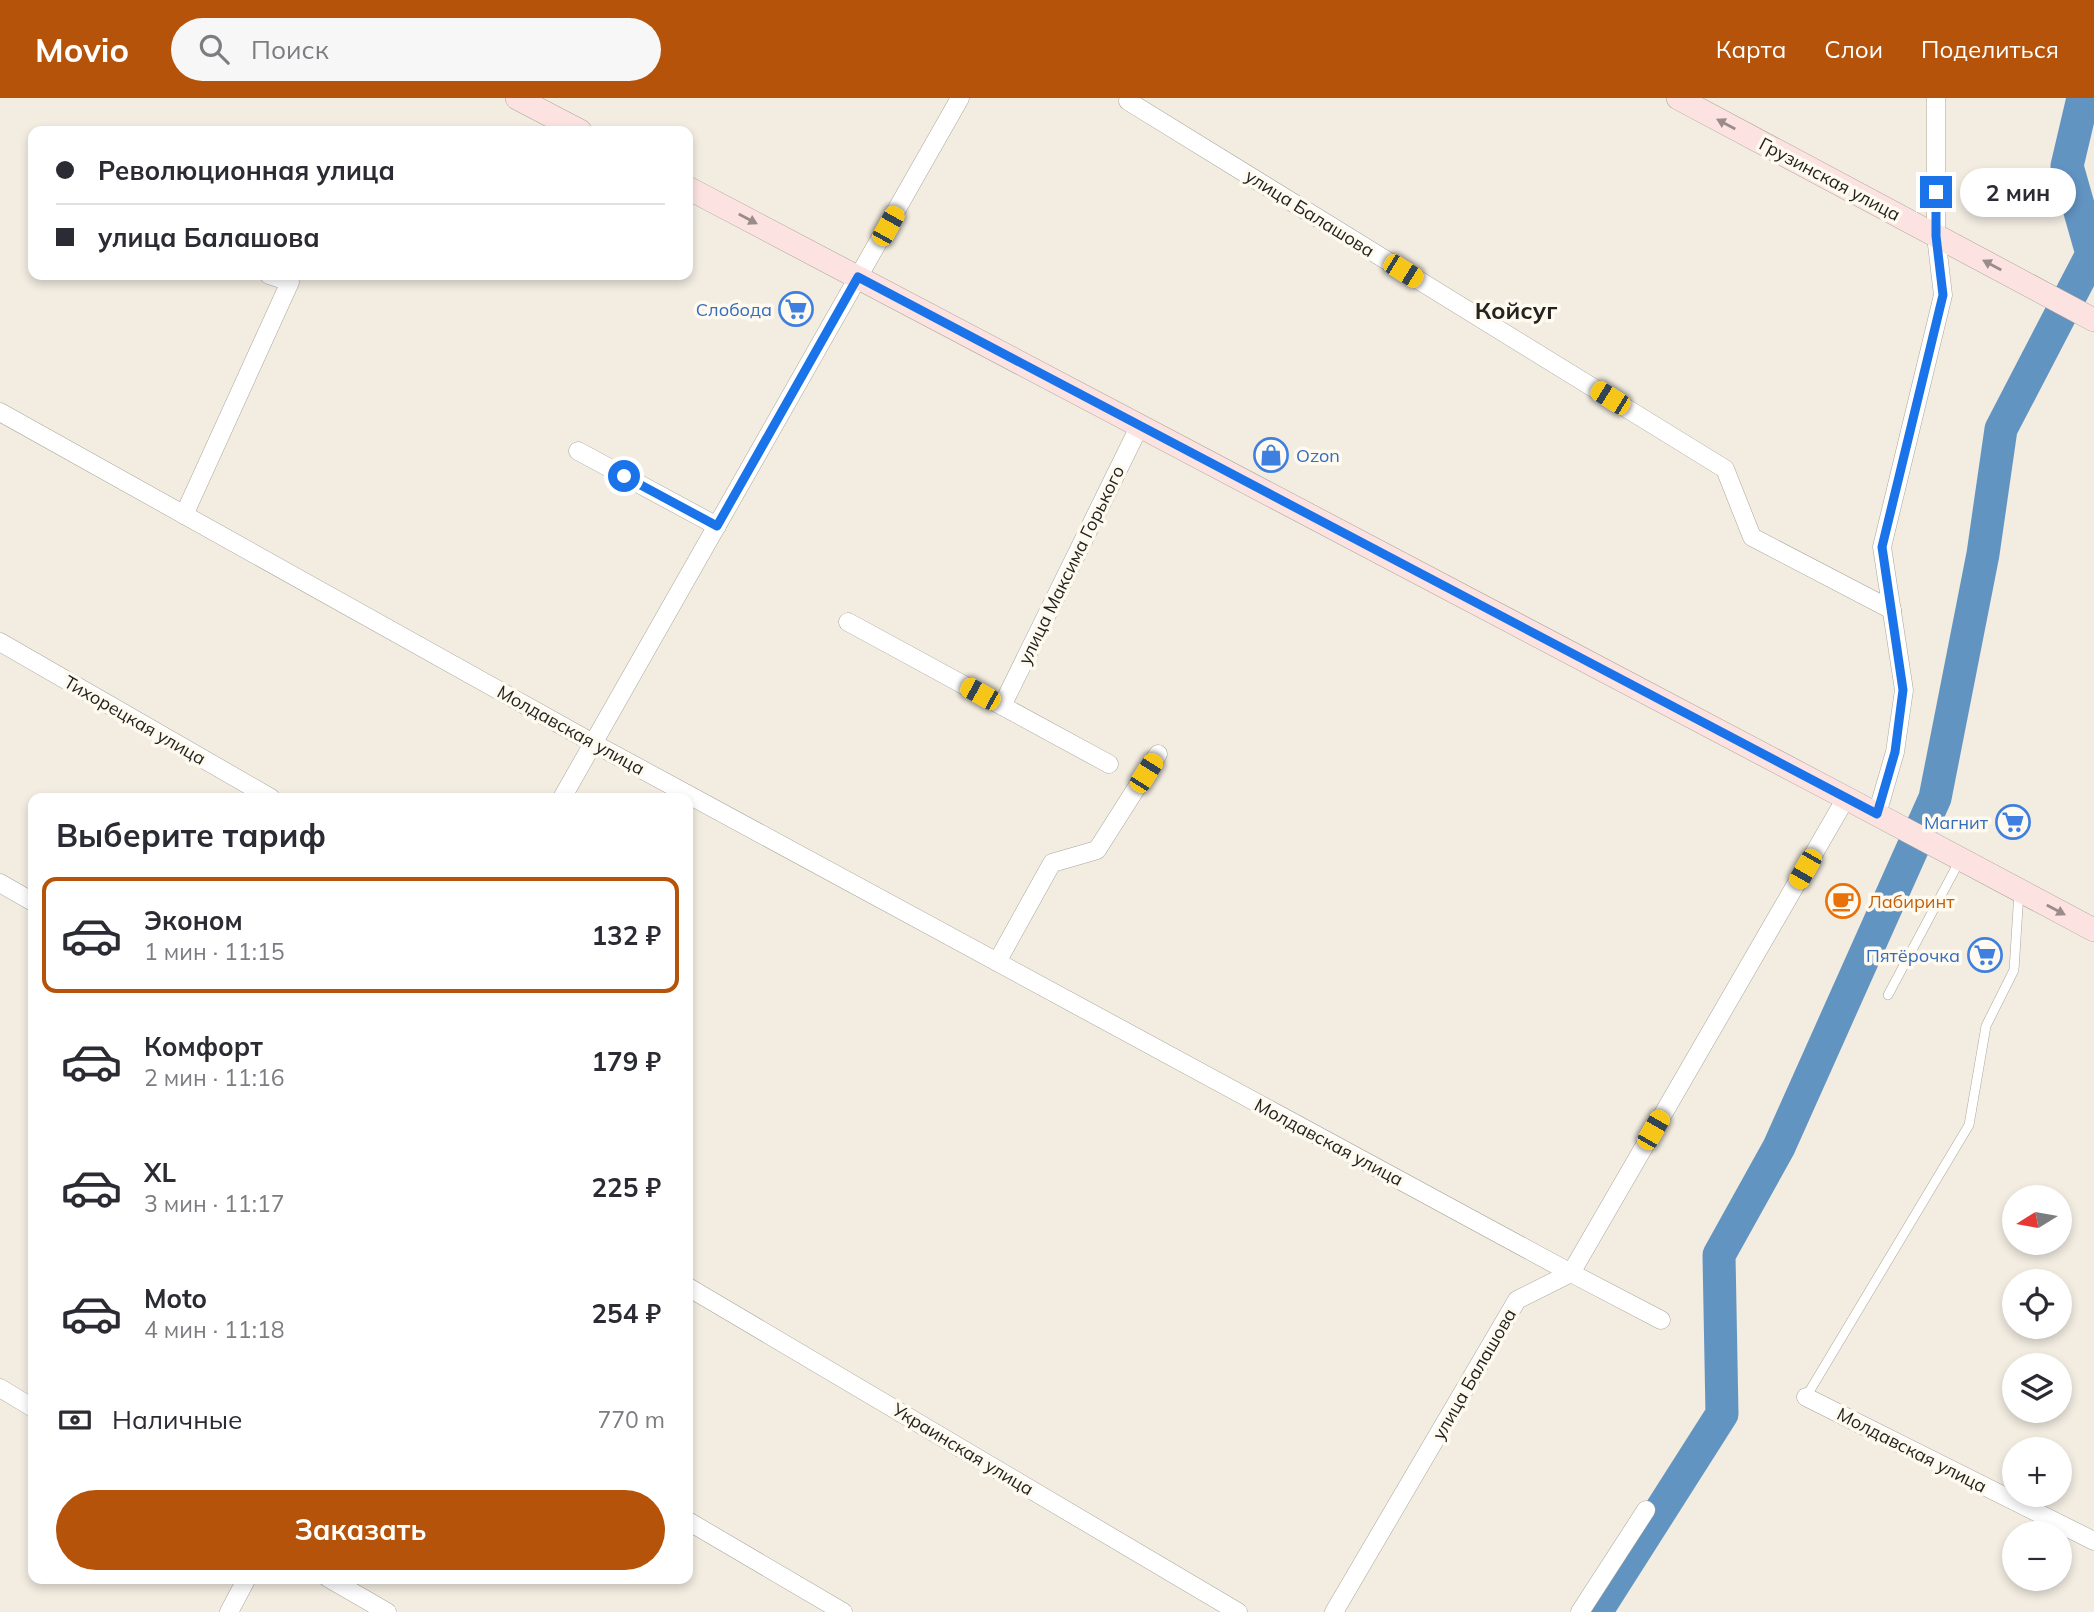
<!DOCTYPE html>
<html lang="ru">
<meta charset="utf-8">
<style>
:root{--surface:#fff;--page:#f7f7f7;--text:#2b2b33;--muted:#7c7c81;--line:#e1e1e2;--accent:#b45309}
body{margin:0;font-family:Mulish,sans-serif;background:var(--page);color:var(--text);height:100vh;display:flex;flex-direction:column;font-size:26px;white-space:nowrap}
*{box-sizing:border-box;margin:0}
p{font-size:23px;color:var(--muted)}
.icon{flex:none;width:38px;height:38px;fill:none;stroke:currentColor;stroke-width:2;stroke-linecap:round;stroke-linejoin:round}
.map{position:relative;flex:1;overflow:hidden}
.sheet{position:absolute;left:28px;top:695px;width:665px;height:791px;display:flex;flex-direction:column;background:var(--surface);border-radius:14px;box-shadow:0 4px 10px #0003}
.sheet>*{flex:none}
.top-card{position:absolute;left:28px;top:28px;width:665px;height:154px;border-radius:14px;box-shadow:0 4px 10px #0003;display:grid;align-content:center;height:154px;padding:0 28px;background:var(--surface)}
.needle{width:46px;rotate:259deg}
.tools{position:absolute;left:2002px;top:1087px;display:grid;gap:14px}
.tools a{display:grid;place-items:center;width:70px;height:70px;border-radius:50%;background:var(--surface);box-shadow:0 4px 10px #0003;font-size:35px}
.end{position:absolute;width:32px;height:32px;margin:-16px;border:9px solid #1a73e8;background:#fff;box-shadow:0 0 0 4px #fff}
.from{border-radius:50%}
.bubble{position:absolute;height:49px;border-radius:24px;background:var(--surface);box-shadow:0 4px 10px #0003;font-size:23px;font-weight:700;line-height:49px;text-align:center}
.car{position:absolute;width:21px;height:42px;margin:-21px -10px;border-radius:9px;box-shadow:0 0 5px 2px #0007;background:linear-gradient(#f5c518 24%,#345 0 40%,#f5c518 0 76%,#345 0 86%,#f5c518 0)}
.top-card b{display:flex;align-items:center;gap:24px;height:66px;font-size:26px}
.top-card b+b{border-top:2px solid var(--line)}
.top-card i{width:18px;height:18px;background:var(--text)}
ul{padding:0;list-style:none}
li{display:flex;align-items:center;gap:21px;height:116px;margin:0 14px 10px;padding:0 14px;border:4px solid transparent;border-radius:14px}
li div{flex:1}
li b{display:block;font-size:26px}
li em{font-style:normal;font-weight:700}
li.on{border-color:var(--accent)}
li>.icon{width:63px;height:63px;stroke-width:1.5}
h2{padding:0 28px;font-size:32px;line-height:84px}
.pay{display:flex;align-items:center;gap:18px;height:77px;padding:0 28px;font-size:26px}
.pay p{margin-inline-start:auto}
.cta{display:flex;gap:14px;margin-top:auto;padding:14px 28px}
.cta a{flex:1;height:80px;border-radius:42px;background:var(--accent);color:#fff;font-size:28px;font-weight:700;line-height:80px;text-align:center}
header{display:flex;align-items:center;gap:42px;box-sizing:border-box;height:98px;padding:0 35px;background:var(--accent);color:#fff}
header strong{font-size:33px}
nav{display:flex;gap:38px;margin-inline-start:auto;font-size:24px}
.search{width:490px;height:63px;background:var(--page);display:flex;align-items:center;gap:18px;box-sizing:border-box;padding:0 24px;border-radius:38px;color:var(--muted);font-size:26px}
.map>svg:first-child{display:block}
.lines{fill:none;stroke-linecap:round;stroke-linejoin:round}
.river{stroke:#6294c2;stroke-width:33}
.service-casing{stroke:#aba69b;stroke-width:10}
.minor-casing{stroke:#aba69b;stroke-width:19}
.secondary-casing{stroke:#aba69b;stroke-width:24}
.service{stroke:#fff;stroke-width:9}
.minor{stroke:#fff;stroke-width:18}
.secondary{stroke:#fce2e0;stroke-width:23}
.oneway{fill:#9b8c89}
.route{stroke:#1a73e8;stroke-width:9}
.labels{text-anchor:middle;dominant-baseline:central;stroke-width:7;stroke-linejoin:round;paint-order:stroke}
.street-label{font-size:18px;fill:#25231f;stroke:#fefaf0}
.shop-label{font-size:18px;fill:#366cbe;stroke:#fefaf0;text-anchor:end}
.food-label{font-size:18px;fill:#c56008;stroke:#fefaf0;text-anchor:start}
.district-label{font-size:24px;font-weight:bold;fill:#25231f;stroke:#fefaf0}
</style>
<header>
<strong>Movio</strong>
<div class="search"><svg class="icon" aria-label="search" viewBox="0 0 24 24"><circle cx="10" cy="10" r="6"/><path d="M15 15l6 6"/></svg>Поиск</div>
<nav><a>Карта</a><a>Слои</a><a>Поделиться</a></nav>
</header>
<div class="map">
<svg width="2094" height="1514" viewBox="0 0 2094 1514">
<rect width="100%" height="100%" fill="#f2ece1"/>
<g class="lines">
<!-- river -->
<path class="river" d="M1596,1514L1722,1316L1719,1157L1779,1049L1935,700L1983,456L2001,331L2092,156L2067,68L2083,0"/>
<!-- service casing -->
<g class="service-casing">
<g id="service">
<path d="M1888,897L1960,762"/>
<path d="M1806,1299L1969,1027L1986,928L2014,872L2019,794"/>
</g>
</g>
<!-- minor casing -->
<g class="minor-casing">
<g id="minor">
<path d="M1128,3L1725,371L1752,439L1892,512"/>
<path d="M0,314L593,645L1571,1175L1661,1222"/>
<path d="M578,353L717,428"/>
<path d="M184,417L290,184L269,177"/>
<path d="M848,524L1109,666"/>
<path d="M0,544L271,700"/>
<path d="M1002,608L1140,327"/>
<path d="M562,700L960,0"/>
<path d="M1877,716L1895,654L1904,592L1882,449L1943,197L1936,138V0"/>
<path d="M0,785L33,804"/>
<path d="M997,864L1052,765L1097,752L1158,656"/>
<path d="M688,1189L1238,1514"/>
<path d="M0,1290L33,1310"/>
<path d="M1806,1299L2094,1443"/>
<path d="M688,1423L843,1514"/>
<path d="M328,1480L387,1514"/>
<path d="M229,1514L247,1480"/>
<path d="M1334,1514L1517,1202L1571,1175L1846,700"/>
<path d="M1580,1514L1646,1412"/>
</g>
</g>
<!-- secondary casing -->
<g class="secondary-casing">
<g id="secondary">
<path d="M517,0L580,33"/>
<path d="M1678,0L2094,222"/>
<path d="M688,90L1846,700L2094,832"/>
</g>
</g>
<!-- service -->
<use href="#service" class="service"/>
<!-- minor -->
<use href="#minor" class="minor"/>
<!-- secondary -->
<use href="#secondary" class="secondary"/>
</g>
<!-- one-way arrows -->
<defs><path id="oneway-solid" d="M-6-.8H1V-3.2L6.5 0L1 3.2V.8H-6Z" transform="scale(1.75)"/></defs>
<g class="oneway">
<use href="#oneway-solid" transform="translate(1726 26) rotate(-152)"/>
<use href="#oneway-solid" transform="translate(748 121) rotate(28)"/>
<use href="#oneway-solid" transform="translate(1992 167) rotate(-152)"/>
<use href="#oneway-solid" transform="translate(2056 812) rotate(28)"/>
</g>
<g class="lines">
<!-- route -->
<path class="route" d="M624,378L717,428L858,179L1877,716L1895,654L1903,592L1882,449L1943,197L1936,138V94"/>
</g>
<!-- icons -->
<defs>
<g id="supermarket-ring" transform="scale(1.75)"><circle r="9.5" fill="#fefaf0" stroke="#3f7fe0" stroke-width="1.5"/><path d="M-6-5.5h2.5l.6 2H6L4.5 2H-2.5L-4.4-4H-6ZM-1.5 3.2a1.3 1.3 0 1 0 .1 0ZM3 3.2a1.3 1.3 0 1 0 .1 0Z" fill="#3f7fe0"/></g>
<g id="shop-ring" transform="scale(1.75)"><circle r="9.5" fill="#fefaf0" stroke="#3f7fe0" stroke-width="1.5"/><path d="M-5-2.5h2.3a2.7 3.5 0 0 1 5.4 0H5L5.5 6h-11ZM-1.5-2.5h3a1.5 2.3 0 0 0-3 0Z" fill="#3f7fe0"/></g>
<g id="cafe-ring" transform="scale(1.75)"><circle r="9.5" fill="#fefaf0" stroke="#e8710a" stroke-width="1.5"/><path d="M-5.5-4.5H6V0H3Q3 3.5 0 3.5H-2.5Q-5.5 3.5-5.5 0ZM3-3.2v2h1.7v-2ZM-6 4.5H4V6H-6Z" fill="#e8710a"/></g>
</defs>
<g fill-rule="evenodd">
<use href="#supermarket-ring" x="796" y="211"/>
<use href="#shop-ring" x="1271" y="357"/>
<use href="#supermarket-ring" x="2013" y="724"/>
<use href="#cafe-ring" x="1843" y="803"/>
<use href="#supermarket-ring" x="1985" y="857"/>
</g>
<g class="labels">
<!-- street labels -->
<g class="street-label">
<text transform="translate(1830 81) rotate(28)">Грузинская улица</text>
<text transform="translate(1310 115) rotate(32)">улица Балашова</text>
<text transform="translate(1071 467) rotate(-64)">улица Максима Горького</text>
<text transform="translate(135 622) rotate(30)">Тихорецкая улица</text>
<text transform="translate(571 632) rotate(29)">Молдавская улица</text>
<text transform="translate(1329 1044) rotate(28)">Молдавская улица</text>
<text transform="translate(1474 1276) rotate(-60)">улица Балашова</text>
<text transform="translate(963 1351) rotate(31)">Украинская улица</text>
<text transform="translate(1912 1352) rotate(27)">Молдавская улица</text>
</g>
<!-- shop labels -->
<g class="shop-label">
<text x="772" y="211">Слобода</text>
<text x="1296" y="357" text-anchor="start">Ozon</text>
<text x="1988" y="724">Магнит</text>
<text x="1960" y="857">Пятёрочка</text>
</g>
<!-- food labels -->
<g class="food-label">
<text x="1868" y="803">Лабиринт</text>
</g>
<!-- district labels -->
<g class="district-label">
<text x="1516" y="212">Койсуг</text>
</g>
</g>
</svg>
<div class="tools">
<a><svg class="needle" viewBox="-14 -14 28 28"><path d="M0-13l5 13h-10z" fill="#e53935"/><path d="M0 13l5-13h-10z" fill="#7c7c81"/></svg></a>
<a><svg class="icon" aria-label="locate" viewBox="0 0 24 24"><circle cx="12" cy="12" r="6"/><path d="M12 2v4M12 18v4M2 12h4M18 12h4"/></svg></a>
<a><svg class="icon" aria-label="layers" viewBox="0 0 24 24"><path d="M12 4l9 5-9 5-9-5zM3 14l9 5 9-5"/></svg></a>
<a>+</a>
<a>−</a>
</div>
<i class="end from" style="left:624px;top:378px"></i>
<i class="end" style="left:1936px;top:94px"></i>
<div class="bubble" style="left:1960px;top:70px;width:116px">2 мин</div>
<i class="car" style="left:888px;top:128px;rotate:29deg"></i>
<i class="car" style="left:1403px;top:173px;rotate:122deg"></i>
<i class="car" style="left:1610px;top:300px;rotate:302deg"></i>
<i class="car" style="left:980px;top:596px;rotate:299deg"></i>
<i class="car" style="left:1146px;top:675px;rotate:32deg"></i>
<i class="car" style="left:1805px;top:771px;rotate:210deg"></i>
<i class="car" style="left:1653px;top:1032px;rotate:30deg"></i>
<div class="top-card">
<b><i class="from"></i>Революционная улица</b>
<b><i></i>улица Балашова</b>
</div>
<section class="sheet">
<h2>Выберите тариф</h2>
<ul>
<li class="on"><svg class="icon" aria-label="car" viewBox="0 0 24 24"><path d="M5 17H2v-5l4-1 3-4h7l3 4 3 1v5h-3M9 17h6M6 11h13"/><circle cx="7" cy="17" r="2"/><circle cx="17" cy="17" r="2"/></svg><div><b>Эконом</b><p>1 мин · 11:15</p></div><em>132 ₽</em></li>
<li><svg class="icon" aria-label="car" viewBox="0 0 24 24"><path d="M5 17H2v-5l4-1 3-4h7l3 4 3 1v5h-3M9 17h6M6 11h13"/><circle cx="7" cy="17" r="2"/><circle cx="17" cy="17" r="2"/></svg><div><b>Комфорт</b><p>2 мин · 11:16</p></div><em>179 ₽</em></li>
<li><svg class="icon" aria-label="car" viewBox="0 0 24 24"><path d="M5 17H2v-5l4-1 3-4h7l3 4 3 1v5h-3M9 17h6M6 11h13"/><circle cx="7" cy="17" r="2"/><circle cx="17" cy="17" r="2"/></svg><div><b>XL</b><p>3 мин · 11:17</p></div><em>225 ₽</em></li>
<li><svg class="icon" aria-label="car" viewBox="0 0 24 24"><path d="M5 17H2v-5l4-1 3-4h7l3 4 3 1v5h-3M9 17h6M6 11h13"/><circle cx="7" cy="17" r="2"/><circle cx="17" cy="17" r="2"/></svg><div><b>Moto</b><p>4 мин · 11:18</p></div><em>254 ₽</em></li>
</ul>
<div class="pay"><svg class="icon" aria-label="cash" viewBox="0 0 24 24"><path d="M3 7h18v10H3z"/><circle cx="12" cy="12" r="2"/></svg>Наличные<p>770 m</p></div>
<div class="cta"><a>Заказать</a></div>
</section>
</div>
